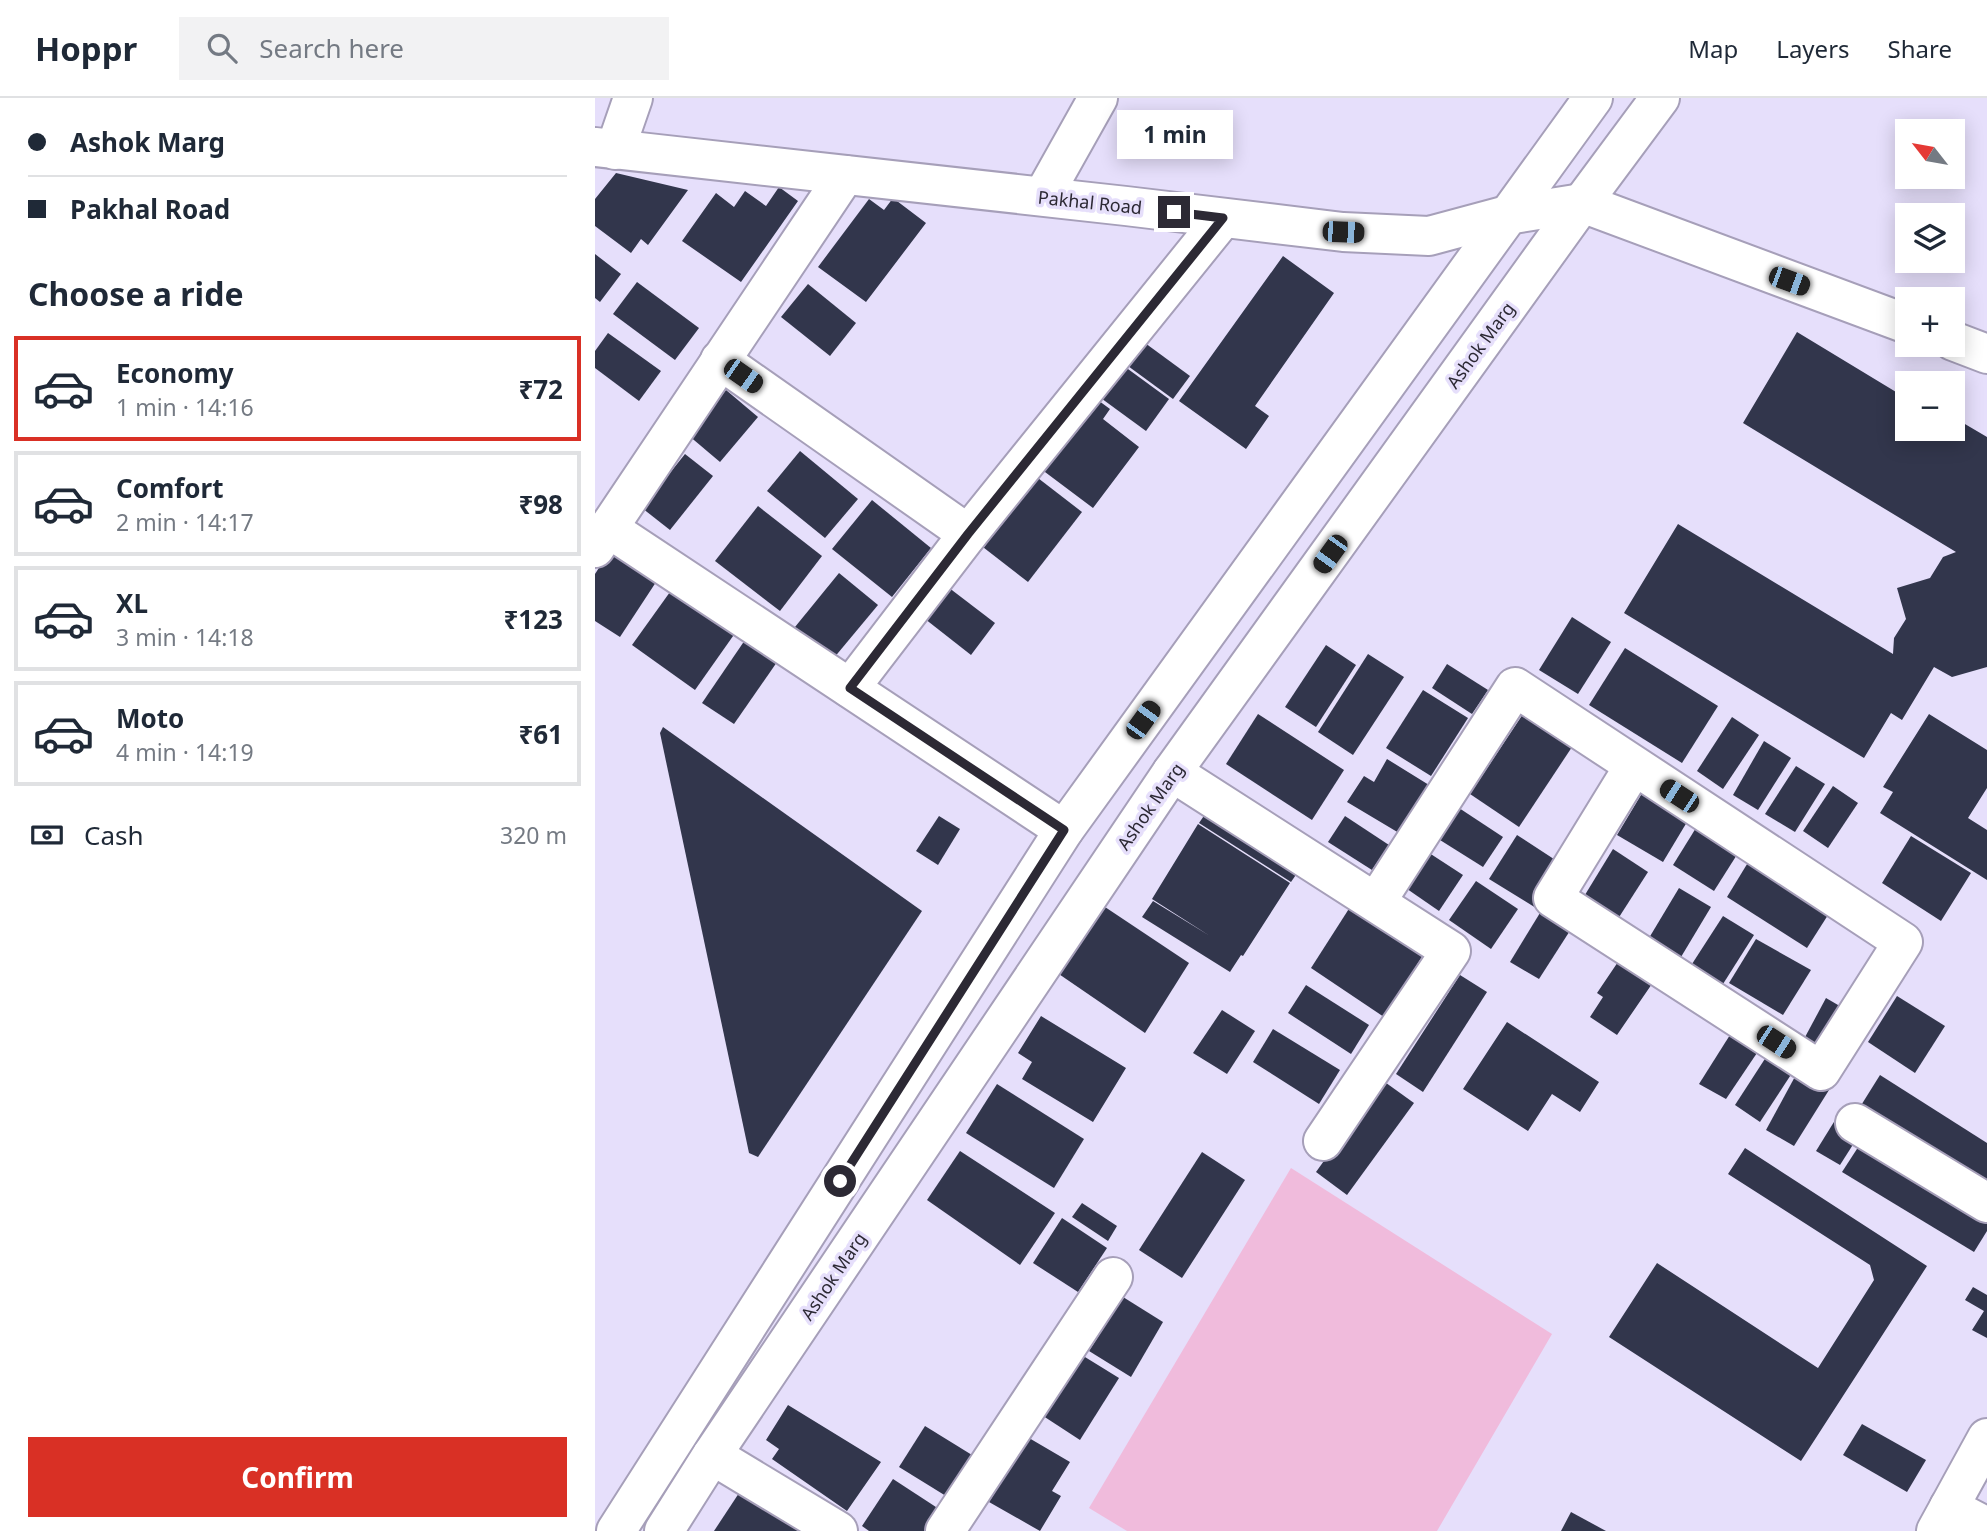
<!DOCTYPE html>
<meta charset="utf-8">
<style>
:root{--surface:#fff;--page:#f2f2f3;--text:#1f2937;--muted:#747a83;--line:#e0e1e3;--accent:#d93025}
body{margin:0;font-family:"Noto Sans",sans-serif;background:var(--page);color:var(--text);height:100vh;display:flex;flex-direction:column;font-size:26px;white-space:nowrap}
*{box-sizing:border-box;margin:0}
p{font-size:23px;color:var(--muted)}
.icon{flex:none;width:38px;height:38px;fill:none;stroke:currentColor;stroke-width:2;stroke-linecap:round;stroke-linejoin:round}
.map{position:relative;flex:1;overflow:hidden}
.panel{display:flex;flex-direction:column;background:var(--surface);width:595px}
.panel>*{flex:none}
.banner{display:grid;align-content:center;height:154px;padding:0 28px;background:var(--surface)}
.needle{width:46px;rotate:301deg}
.buttons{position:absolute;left:1300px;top:21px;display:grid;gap:14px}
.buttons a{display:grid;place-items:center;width:70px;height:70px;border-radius:0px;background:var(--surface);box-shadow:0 4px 18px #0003;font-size:35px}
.end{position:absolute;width:32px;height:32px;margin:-16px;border:9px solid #2c2934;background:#fff;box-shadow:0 0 0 4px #fff}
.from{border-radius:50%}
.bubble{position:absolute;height:49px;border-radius:0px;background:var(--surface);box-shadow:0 4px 18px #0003;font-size:23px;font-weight:700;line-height:49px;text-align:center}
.car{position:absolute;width:21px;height:42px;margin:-21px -10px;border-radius:9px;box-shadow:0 0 5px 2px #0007;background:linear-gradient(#222 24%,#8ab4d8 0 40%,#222 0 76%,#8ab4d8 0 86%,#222 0)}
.banner b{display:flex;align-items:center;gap:24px;height:66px;font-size:26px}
.banner b+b{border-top:2px solid var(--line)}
.banner i{width:18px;height:18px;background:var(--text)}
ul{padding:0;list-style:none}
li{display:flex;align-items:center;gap:21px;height:105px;margin:0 14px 10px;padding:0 14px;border:4px solid var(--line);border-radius:0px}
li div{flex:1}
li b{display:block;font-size:26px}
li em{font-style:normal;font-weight:700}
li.current{border-color:var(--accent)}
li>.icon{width:63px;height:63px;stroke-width:1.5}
h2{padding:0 28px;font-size:32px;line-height:84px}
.pay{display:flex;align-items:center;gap:18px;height:77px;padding:0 28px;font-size:26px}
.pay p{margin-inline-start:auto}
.action{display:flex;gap:14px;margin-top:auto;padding:14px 28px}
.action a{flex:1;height:80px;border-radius:0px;background:var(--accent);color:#fff;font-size:28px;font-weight:700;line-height:80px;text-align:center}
header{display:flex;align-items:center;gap:42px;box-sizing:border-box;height:98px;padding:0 35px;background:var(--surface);border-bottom:2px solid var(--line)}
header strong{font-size:33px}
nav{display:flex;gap:38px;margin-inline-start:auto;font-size:24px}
.search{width:490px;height:63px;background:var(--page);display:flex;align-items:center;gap:18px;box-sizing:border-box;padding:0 24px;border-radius:0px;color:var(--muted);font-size:26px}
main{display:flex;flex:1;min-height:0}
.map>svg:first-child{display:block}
.green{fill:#f0bbdc}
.building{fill:#32364c}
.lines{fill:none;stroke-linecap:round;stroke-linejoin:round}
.minor-casing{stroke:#a69fb9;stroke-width:42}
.minor{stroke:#fff;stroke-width:38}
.route{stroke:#2c2934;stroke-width:9}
.labels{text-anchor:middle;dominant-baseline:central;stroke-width:7;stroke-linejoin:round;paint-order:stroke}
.street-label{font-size:18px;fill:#2c2934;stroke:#e6dffb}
</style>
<header>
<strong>Hoppr</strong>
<div class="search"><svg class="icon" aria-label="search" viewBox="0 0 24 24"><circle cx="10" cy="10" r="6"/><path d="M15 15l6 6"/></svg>Search here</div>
<nav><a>Map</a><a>Layers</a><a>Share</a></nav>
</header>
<main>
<section class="panel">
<div class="banner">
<b><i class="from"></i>Ashok Marg</b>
<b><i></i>Pakhal Road</b>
</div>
<h2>Choose a ride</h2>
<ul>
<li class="current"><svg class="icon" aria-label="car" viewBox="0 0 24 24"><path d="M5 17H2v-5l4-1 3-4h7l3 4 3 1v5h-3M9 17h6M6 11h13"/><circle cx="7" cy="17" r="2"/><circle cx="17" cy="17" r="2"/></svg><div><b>Economy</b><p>1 min · 14:16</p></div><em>₹72</em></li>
<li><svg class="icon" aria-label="car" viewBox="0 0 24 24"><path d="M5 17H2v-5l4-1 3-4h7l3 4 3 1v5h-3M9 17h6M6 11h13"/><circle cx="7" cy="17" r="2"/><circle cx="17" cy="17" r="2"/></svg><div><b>Comfort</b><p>2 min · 14:17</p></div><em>₹98</em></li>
<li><svg class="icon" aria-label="car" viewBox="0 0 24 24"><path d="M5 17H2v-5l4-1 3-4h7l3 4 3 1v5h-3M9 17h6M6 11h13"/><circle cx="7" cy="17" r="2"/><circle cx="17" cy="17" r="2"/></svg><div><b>XL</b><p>3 min · 14:18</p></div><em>₹123</em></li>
<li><svg class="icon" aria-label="car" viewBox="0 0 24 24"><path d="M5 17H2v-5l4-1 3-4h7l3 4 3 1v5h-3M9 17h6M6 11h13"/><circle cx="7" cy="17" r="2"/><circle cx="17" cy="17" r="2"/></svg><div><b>Moto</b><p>4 min · 14:19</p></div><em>₹61</em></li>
</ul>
<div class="pay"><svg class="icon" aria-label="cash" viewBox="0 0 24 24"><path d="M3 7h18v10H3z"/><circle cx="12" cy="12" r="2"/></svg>Cash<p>320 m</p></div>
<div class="action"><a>Confirm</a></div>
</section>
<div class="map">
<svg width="1392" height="1433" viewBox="0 0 1392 1433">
<rect width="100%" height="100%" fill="#e6dffb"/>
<!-- green -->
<path class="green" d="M696,1070L957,1236L842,1433H532L494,1410Z"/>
<!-- building -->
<g class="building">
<path d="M21,75L93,92L53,147L46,141L36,155L0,128V101Z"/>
<path d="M184,89L203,103L146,184L87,143L121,95L139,109L150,93L171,108Z"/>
<path d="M298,100L331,125L271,204L223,169L274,101L289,112Z"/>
<path d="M0,156L26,176L5,204L0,200Z"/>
<path d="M688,158L739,195L660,308L674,318L651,351L584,303Z"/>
<path d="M42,184L104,230L80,262L18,216Z"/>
<path d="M213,186L261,225L235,258L186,219Z"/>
<path d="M1202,234L1306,297L1312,295V331H1358V319L1392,339V569L1357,579L1339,569L1307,622L1296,615L1269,660L1029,515L1083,426L1298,556L1299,540L1311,521L1302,490L1335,480L1348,459L1361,454L1148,325Z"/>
<path d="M13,235L66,273L44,303L0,270V253Z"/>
<path d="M550,245L595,278L578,301L533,268Z"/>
<path d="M522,263L574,301L551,333L499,295Z"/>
<path d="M131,292L163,319L125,364L93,337Z"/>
<path d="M500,300L515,311L508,321L544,349L498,410L446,371Z"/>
<path d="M205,353L263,401L230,440L172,393Z"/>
<path d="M90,356L118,378L75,432L47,410Z"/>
<path d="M430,370L487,414L433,484L384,446Z"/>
<path d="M277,402L336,450L297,499L237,451Z"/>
<path d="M163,408L227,458L185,513L120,463Z"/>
<path d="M18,448L65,478L25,539L0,523V476Z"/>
<path d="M244,475L283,507L238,561L200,529Z"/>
<path d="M349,486L400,525L376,557L325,517Z"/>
<path d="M80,487L143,531L100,592L37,547Z"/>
<path d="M977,519L1016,544L983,596L944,572Z"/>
<path d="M150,542L182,564L139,626L107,605Z"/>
<path d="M731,547L761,567L721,629L690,609Z"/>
<path d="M1030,550L1123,608L1087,665L994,607Z"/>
<path d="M773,556L809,579L758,657L723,634Z"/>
<path d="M852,566L893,592L877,616L837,590Z"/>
<path d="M828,592L873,620L836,678L791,650Z"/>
<path d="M930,613L979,646L924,729L875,696Z"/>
<path d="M663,616L749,672L717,722L631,666Z"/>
<path d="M1334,616L1392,652V690L1373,720L1392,732V782L1285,715L1298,694L1288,689Z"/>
<path d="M1137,619L1164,637L1128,691L1102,673Z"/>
<path d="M68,629L327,813L163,1059L154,1055L65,635Z"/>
<path d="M1169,643L1196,660L1163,712L1138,697Z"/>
<path d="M792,661L834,687L804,735L752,704L769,678L779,684Z"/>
<path d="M1201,668L1230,686L1200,734L1170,716Z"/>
<path d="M1052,687L1098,714L1068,764L1022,737Z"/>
<path d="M1238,688L1263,705L1233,750L1208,733Z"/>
<path d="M615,709L707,768L696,784L604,725Z"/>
<path d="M864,710L908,739L888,769L845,742Z"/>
<path d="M1109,717L1150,744L1119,793L1078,767Z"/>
<path d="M344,718L365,731L343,767L321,753Z"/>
<path d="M750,718L794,747L777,772L733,744Z"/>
<path d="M603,726L695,785L648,858L646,857L635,874L547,819L558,803L615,838L557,801Z"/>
<path d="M922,737L968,767L941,810L894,781Z"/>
<path d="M1316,738L1376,775L1346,823L1287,785Z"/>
<path d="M825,749L868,777L844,813L802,784Z"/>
<path d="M1018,751L1053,774L1019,827L985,805Z"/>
<path d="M1160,753L1240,806L1212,850L1132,799Z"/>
<path d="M881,783L923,811L896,851L854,822Z"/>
<path d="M1084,790L1116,809L1086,859L1054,840Z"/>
<path d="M504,805L594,865L550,935L458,872Z"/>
<path d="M757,806L830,854L789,919L716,870Z"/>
<path d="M948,810L978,828L944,881L915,864Z"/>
<path d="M1128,818L1159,837L1128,886L1097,866Z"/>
<path d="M1161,841L1216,872L1188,917L1134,885Z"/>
<path d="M1027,858L1061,880L1022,937L995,919L1008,899L1002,895Z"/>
<path d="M865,877L892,894L828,994L801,976Z"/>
<path d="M711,887L774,927L756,956L693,915Z"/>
<path d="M1302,898L1350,928L1320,975L1273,944Z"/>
<path d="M1231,900L1255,914L1233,954L1209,941Z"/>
<path d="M627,912L660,933L632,976L598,955Z"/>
<path d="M446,918L531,970L498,1024L427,981L437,964L423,955Z"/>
<path d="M912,924L1004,984L985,1014L957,996L933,1033L868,991Z"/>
<path d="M1140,929L1168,946L1131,1001L1104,986Z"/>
<path d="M678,931L745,972L724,1006L658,964Z"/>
<path d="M1175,953L1201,969L1165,1024L1140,1007Z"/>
<path d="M1203,973L1234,992L1199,1048L1171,1032Z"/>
<path d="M1285,977L1392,1045V1100L1260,1017Z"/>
<path d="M787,982L819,1005L752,1097L721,1074Z"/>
<path d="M402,986L489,1041L459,1090L371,1035Z"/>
<path d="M1242,1019L1266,1034L1245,1067L1221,1053Z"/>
<path d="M1271,1037L1392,1111V1133L1379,1154L1247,1074Z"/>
<path d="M1150,1050L1332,1168L1206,1363L1014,1239L1062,1165L1223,1270L1279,1182L1275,1167L1133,1076Z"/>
<path d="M365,1053L460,1115L425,1167L332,1102Z"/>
<path d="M607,1054L650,1082L587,1180L544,1152Z"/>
<path d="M487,1105L522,1128L513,1143L477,1119Z"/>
<path d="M467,1120L512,1150L483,1194L438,1165Z"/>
<path d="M1378,1189L1392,1197V1240L1377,1232L1389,1213L1370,1202Z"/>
<path d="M528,1199L568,1224L536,1279L494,1253Z"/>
<path d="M477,1251L524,1280L485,1342L439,1312Z"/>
<path d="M193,1307L286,1364L252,1413L177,1361L184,1351L171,1342Z"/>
<path d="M1267,1326L1331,1362L1312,1394L1248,1357Z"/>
<path d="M330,1328L377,1357L351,1398L304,1369Z"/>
<path d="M434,1340L475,1364L457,1393L466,1398L445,1433L394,1404Z"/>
<path d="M298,1381L344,1411L330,1433H274L267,1428Z"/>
<path d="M148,1389L213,1433H119Z"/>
<path d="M976,1414L1011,1433H966Z"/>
</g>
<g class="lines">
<!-- minor casing -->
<g class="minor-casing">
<g id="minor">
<path d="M0,49L531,108L748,134L834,138L912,117L987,105L1312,226"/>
<path d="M20,52L38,0"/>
<path d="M448,98L503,0"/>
<path d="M1358,243L1392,256"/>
<path d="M125,262L373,436L628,120"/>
<path d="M13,430L469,732"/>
<path d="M0,450L250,77"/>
<path d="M255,590L373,436"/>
<path d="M577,674L856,853L728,1043"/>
<path d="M781,804L920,589L1308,844L1226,973L958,800L1039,668"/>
<path d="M1260,1025L1392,1105"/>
<path d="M117,1357L243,1433"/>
<path d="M1354,1409L1392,1429"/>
<path d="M21,1433L469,732L998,0"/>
<path d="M69,1433L117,1357L577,674L987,105L1065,0"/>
<path d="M350,1433L518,1179"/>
<path d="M1341,1433L1392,1340"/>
</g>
</g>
<!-- minor -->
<use href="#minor" class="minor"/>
</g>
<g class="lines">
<!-- route -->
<path class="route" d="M245,1083L469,732L255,590L373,436L628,120L579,114"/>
</g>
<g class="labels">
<!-- street labels -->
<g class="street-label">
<text transform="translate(495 104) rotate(6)">Pakhal Road</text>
<text transform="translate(885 247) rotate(-54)">Ashok Marg</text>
<text transform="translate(555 708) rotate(-55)">Ashok Marg</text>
<text transform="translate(238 1178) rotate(-56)">Ashok Marg</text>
</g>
</g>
</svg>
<div class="buttons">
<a><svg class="needle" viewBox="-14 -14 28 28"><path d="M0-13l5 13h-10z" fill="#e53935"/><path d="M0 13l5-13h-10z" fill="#747a83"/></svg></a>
<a><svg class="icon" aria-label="layers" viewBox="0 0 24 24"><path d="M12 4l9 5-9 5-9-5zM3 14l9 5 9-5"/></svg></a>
<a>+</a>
<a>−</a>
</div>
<i class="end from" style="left:245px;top:1083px"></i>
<i class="end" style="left:579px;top:114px"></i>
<div class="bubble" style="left:522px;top:12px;width:116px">1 min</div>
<i class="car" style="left:748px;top:134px;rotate:92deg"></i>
<i class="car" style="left:1194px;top:183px;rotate:110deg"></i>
<i class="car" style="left:148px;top:278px;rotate:125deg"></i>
<i class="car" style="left:735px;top:456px;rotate:216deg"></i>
<i class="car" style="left:548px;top:622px;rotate:36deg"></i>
<i class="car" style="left:1084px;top:698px;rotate:303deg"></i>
<i class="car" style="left:1181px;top:944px;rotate:123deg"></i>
</div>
</main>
